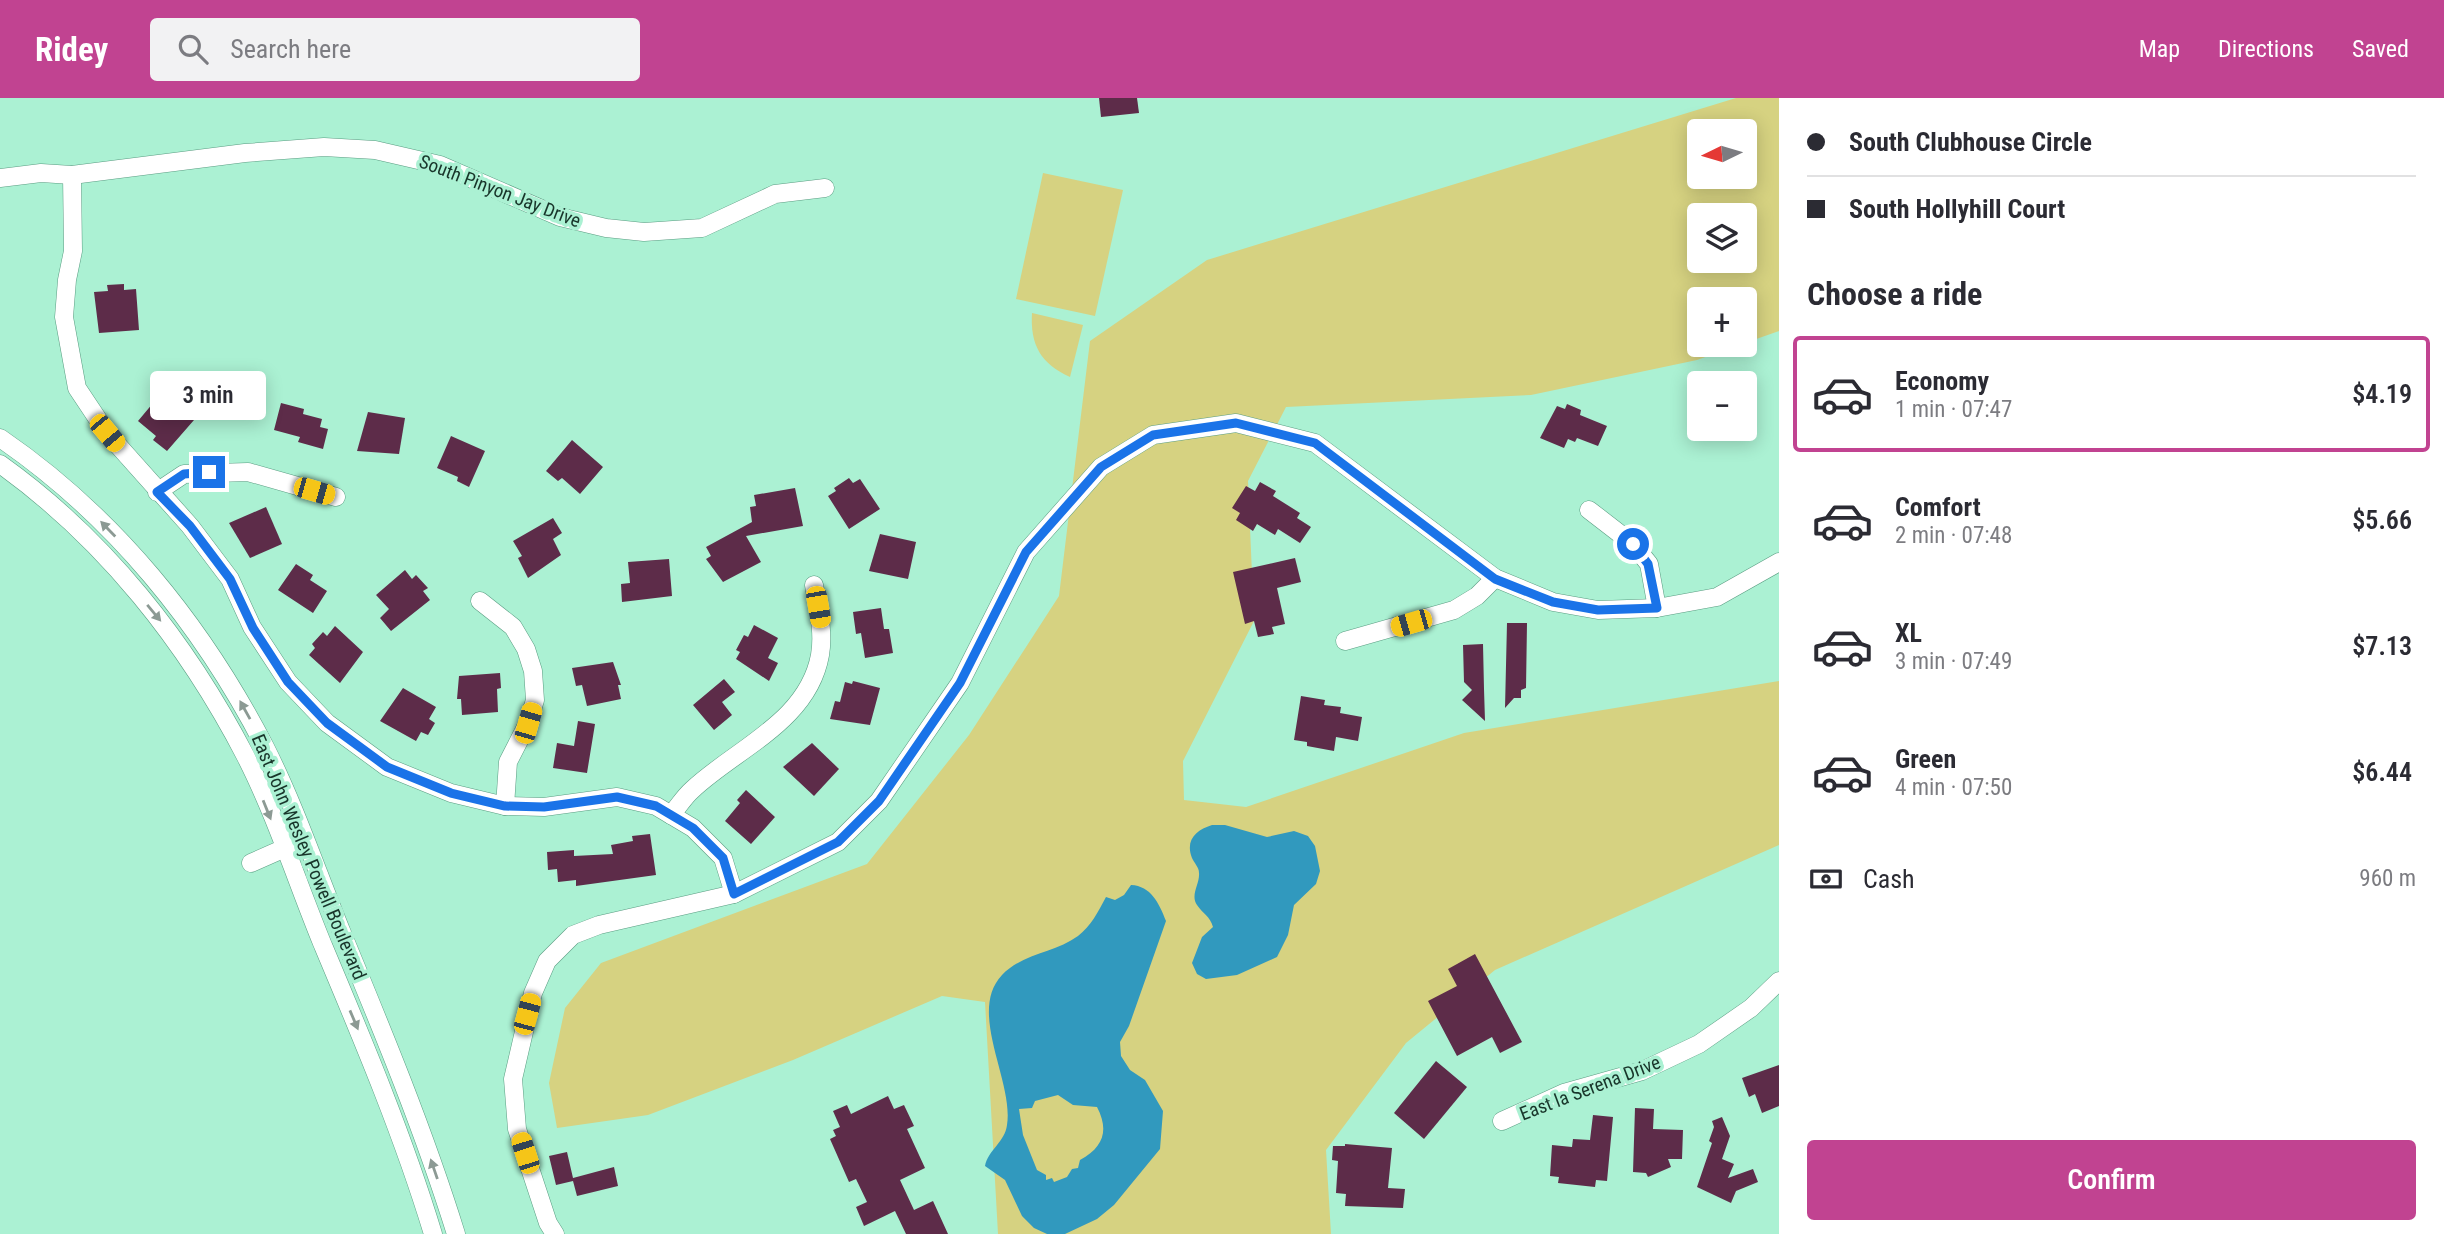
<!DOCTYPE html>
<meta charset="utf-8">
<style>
:root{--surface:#fff;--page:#f2f2f3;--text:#2b2b33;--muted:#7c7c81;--line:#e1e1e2;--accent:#c14391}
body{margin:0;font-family:"Roboto Condensed",sans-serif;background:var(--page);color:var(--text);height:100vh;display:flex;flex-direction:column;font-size:26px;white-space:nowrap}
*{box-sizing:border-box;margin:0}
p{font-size:23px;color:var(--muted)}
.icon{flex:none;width:38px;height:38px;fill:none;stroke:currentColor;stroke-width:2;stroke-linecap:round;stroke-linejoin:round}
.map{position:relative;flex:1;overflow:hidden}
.drawer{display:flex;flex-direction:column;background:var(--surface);width:665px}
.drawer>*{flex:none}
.guide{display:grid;align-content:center;height:154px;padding:0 28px;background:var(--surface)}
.needle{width:46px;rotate:265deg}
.tools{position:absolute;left:1687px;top:21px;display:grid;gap:14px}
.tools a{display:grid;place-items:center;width:70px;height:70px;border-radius:7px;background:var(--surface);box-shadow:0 4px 18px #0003;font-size:35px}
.end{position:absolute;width:32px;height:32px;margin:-16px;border:9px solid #1a73e8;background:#fff;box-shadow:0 0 0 4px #fff}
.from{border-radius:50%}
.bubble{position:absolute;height:49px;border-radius:7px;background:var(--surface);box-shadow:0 4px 18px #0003;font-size:23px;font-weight:600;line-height:49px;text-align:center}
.car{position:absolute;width:21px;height:42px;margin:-21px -10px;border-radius:9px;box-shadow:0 0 5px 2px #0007;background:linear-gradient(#f5c518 24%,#345 0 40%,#f5c518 0 76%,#345 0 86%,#f5c518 0)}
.guide b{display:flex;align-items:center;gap:24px;height:66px;font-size:26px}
.guide b+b{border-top:2px solid var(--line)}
.guide i{width:18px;height:18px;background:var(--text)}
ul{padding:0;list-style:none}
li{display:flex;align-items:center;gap:21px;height:116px;margin:0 14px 10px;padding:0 14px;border:4px solid transparent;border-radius:7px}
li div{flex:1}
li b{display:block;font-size:26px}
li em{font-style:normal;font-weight:600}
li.current{border-color:var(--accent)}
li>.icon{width:63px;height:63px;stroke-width:1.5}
h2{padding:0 28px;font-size:32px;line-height:84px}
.pay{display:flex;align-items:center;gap:18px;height:77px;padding:0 28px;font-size:26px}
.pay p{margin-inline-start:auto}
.cta{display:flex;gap:14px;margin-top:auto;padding:14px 28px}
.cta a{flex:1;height:80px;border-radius:7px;background:var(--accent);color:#fff;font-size:28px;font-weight:600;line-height:80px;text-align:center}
header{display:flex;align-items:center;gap:42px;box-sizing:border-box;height:98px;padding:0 35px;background:var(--accent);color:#fff}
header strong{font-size:33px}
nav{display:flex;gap:38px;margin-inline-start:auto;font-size:24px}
.search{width:490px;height:63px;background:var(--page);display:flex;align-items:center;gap:18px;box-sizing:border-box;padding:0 24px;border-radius:7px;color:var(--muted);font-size:26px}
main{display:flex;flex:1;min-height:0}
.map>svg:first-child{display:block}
.green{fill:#d6d281;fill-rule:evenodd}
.water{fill:#3199be;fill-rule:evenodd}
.building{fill:#5d2c49}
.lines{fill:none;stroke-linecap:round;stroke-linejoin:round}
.street-casing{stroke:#5a9d82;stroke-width:19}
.street{stroke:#fff;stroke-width:18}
.oneway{fill:#8c9a94}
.route{stroke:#1a73e8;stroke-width:9}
.labels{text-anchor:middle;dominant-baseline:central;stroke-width:7;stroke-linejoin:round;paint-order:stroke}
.street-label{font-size:19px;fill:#18352a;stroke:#abf1d3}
</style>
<header>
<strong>Ridey</strong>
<div class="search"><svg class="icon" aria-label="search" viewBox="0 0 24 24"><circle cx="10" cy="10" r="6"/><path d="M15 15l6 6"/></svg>Search here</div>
<nav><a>Map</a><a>Directions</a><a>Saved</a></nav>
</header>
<main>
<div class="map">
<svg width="1779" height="1136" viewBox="0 0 1779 1136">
<rect width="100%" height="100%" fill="#abf1d3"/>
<!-- green -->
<g class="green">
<path d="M1736,0H1779V233L1745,245V201H1699V247H1739L1697,262L1531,297L1286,309L1248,383L1254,523L1183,663L1184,702L1246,709L1464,635L1779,583V747L1495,872L1406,945L1326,1052L1331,1136H998L985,904L942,898L793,962L648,1017L557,1030L549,985L565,910L601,865L867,766L969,637L1059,498L1090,243L1207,162ZM1699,33H1745V79H1699ZM1699,117H1745V163H1699Z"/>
<path d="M1043,75L1123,92L1095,218L1016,201Z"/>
<path d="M1032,215L1083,227L1070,279C1041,266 1030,247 1032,215Z"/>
</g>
<!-- water -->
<g class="water">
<path d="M1212,727H1225L1267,739L1294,733L1308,738L1315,748L1320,773L1316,786L1294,807L1288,837L1277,859L1237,877L1206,881L1197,876L1192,865L1202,839L1213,829C1210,818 1203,816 1197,807C1190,797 1200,786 1199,775C1199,769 1194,765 1192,760C1185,742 1196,732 1212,727Z"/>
<path d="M1131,787C1151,788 1159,805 1166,823L1129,928L1120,944L1121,958L1130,972L1145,982L1163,1013L1160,1051L1114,1107L1097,1121L1065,1136H1047L1034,1130L1022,1118L1005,1082L985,1068C988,1052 1005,1044 1007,1027C1014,983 967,914 1002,877C1023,855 1055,855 1078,838C1091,828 1098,814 1106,799L1115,802L1124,797ZM1058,997L1073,1007L1097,1009C1109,1032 1104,1049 1080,1062L1078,1070L1072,1071L1067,1079L1054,1084L1052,1080L1046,1082V1077L1037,1072L1023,1037L1019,1011L1032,1010L1035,1003Z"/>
</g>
<!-- building -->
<g class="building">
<path d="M1099,0H1137L1139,15L1101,19Z"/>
<path d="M124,186V192L136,191L139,232L99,235L94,194L108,193L107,187Z"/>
<path d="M164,292L194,322L167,353L153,342L156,338L138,323Z"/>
<path d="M281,305L304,311L303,316L322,321L320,329L328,331L323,351L298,344L300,339L274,332Z"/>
<path d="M1567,306L1581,312L1580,317L1607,328L1598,348L1577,340L1575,344L1568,341L1564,350L1540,340L1557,308L1565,311Z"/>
<path d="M368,314L405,320L399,356L357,353Z"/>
<path d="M451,338L485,353L469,389L457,383L458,379L437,370Z"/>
<path d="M572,342L603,369L580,396L562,380L558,383L546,373Z"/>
<path d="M849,380L853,385L860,381L880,411L849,431L828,398L836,393L834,390Z"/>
<path d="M1260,384L1276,393L1273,398L1300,415L1297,420L1311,429L1300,445L1278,431L1275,437L1257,426L1253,433L1236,422L1240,415L1232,410L1246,388L1255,393Z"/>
<path d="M795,390L803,428L746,438L761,464L723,484L706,461L711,458L706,449L752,424L750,409L756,408L754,397Z"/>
<path d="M266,409L282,446L250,460L229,425Z"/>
<path d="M553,420L562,435L553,441L561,457L528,480L518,460L522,458L513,443Z"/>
<path d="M880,436L916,444L908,481L869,473Z"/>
<path d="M1295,460L1301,484L1277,490L1285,526L1272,529L1274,536L1258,539L1254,523L1245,526L1233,474Z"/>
<path d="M669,461L672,498L622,504L621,486L630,485L628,464Z"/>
<path d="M296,466L313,477L310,482L327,493L313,515L278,492Z"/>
<path d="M405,472L412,481L416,477L428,490L423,493L430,502L391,533L380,520L389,511L376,497Z"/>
<path d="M881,510L884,531H889L893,555L865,560L861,535L856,536L853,514Z"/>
<path d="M1507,525H1527L1526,590L1521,592V600H1514L1505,610Z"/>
<path d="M754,527L778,540L768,560L778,565L769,583L736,561L740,554L736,552L744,537L748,539Z"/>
<path d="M335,528L363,554L340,585L309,557L315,550L312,546L323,534L327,538Z"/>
<path d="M1483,546L1484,591L1485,623L1462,602L1472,592L1464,584L1463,547Z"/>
<path d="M613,564L621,587H618L621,601L587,608L582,587L576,588L572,570Z"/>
<path d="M500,575L501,590L497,591L498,614L462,617L461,601H457L459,578Z"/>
<path d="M724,581L735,594L722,604L732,617L714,632L693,607Z"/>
<path d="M853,583L880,590L870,627L830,621L835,603L840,604L845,584L852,586Z"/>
<path d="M403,590L436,609L429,621L435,625L428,637L421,634L416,643L380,623Z"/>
<path d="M1301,598L1325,602L1324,607L1341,609L1340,615L1362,619L1358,643L1336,639L1334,653L1307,648V644L1294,642Z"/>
<path d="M578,623L595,626L587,675L553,670L557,645L574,648Z"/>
<path d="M812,645L839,671L814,698L783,669Z"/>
<path d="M746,692L775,719L751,746L725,723L740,705L737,702Z"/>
<path d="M650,736L656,777L576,788V782L558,784L557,771L548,772L547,754L574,752V758L613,756L611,747L633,743L632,738Z"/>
<path d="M1475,856L1522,944L1500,955L1492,939L1457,958L1428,903L1457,888L1448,871Z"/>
<path d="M1436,963L1467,989L1424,1041L1394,1015Z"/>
<path d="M1779,967V1008L1762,1015L1755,996L1749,999L1742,980Z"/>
<path d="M888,998L894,1011L904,1007L914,1028L907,1031L925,1070L900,1082L914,1112L933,1103L948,1136H906L895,1113L864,1128L856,1109L867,1104L856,1081L849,1084L830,1041L836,1038L833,1032L840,1029L833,1013L847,1007L851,1016Z"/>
<path d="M1635,1010L1654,1011L1653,1031L1683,1032L1682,1061H1668L1671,1069L1648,1079L1646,1075L1633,1074Z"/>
<path d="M1593,1017L1613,1019L1607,1083L1596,1082L1595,1089L1558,1085L1559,1079L1550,1078L1552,1047L1572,1049L1573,1041L1590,1042Z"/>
<path d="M1722,1019L1730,1038L1722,1061L1734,1066L1728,1080L1753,1071L1758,1084L1736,1093L1731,1105L1697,1089L1712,1045L1709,1043L1714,1029L1712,1023Z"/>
<path d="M1345,1046L1392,1050L1388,1090L1405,1091L1403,1110L1345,1108L1346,1096L1336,1095L1338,1063L1332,1062L1333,1048H1345Z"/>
<path d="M567,1054L573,1080L614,1069L618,1088L577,1098L573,1083L556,1087L549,1058Z"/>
</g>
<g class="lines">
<!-- street casing -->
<g class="street-casing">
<g id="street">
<path d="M72,77L73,153L67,182L64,219L77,290L107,335L190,428L230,481L252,529L288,584L327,625L387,669L451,695L505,708L544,709L617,699L656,708L693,730L723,760L734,796"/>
<path d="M0,80L41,75L72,77L245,55L324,49L375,52L440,67L560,119L606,130L644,134L702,130L775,96L825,90"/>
<path d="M0,340C114,418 202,527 265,649C295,708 317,774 342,835C383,934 424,1033 456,1136"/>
<path d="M0,366C105,441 187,545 246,659C276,718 297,784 322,845C362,940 403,1037 433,1136"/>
<path d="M157,394L184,376L248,374L336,399"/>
<path d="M1589,412L1633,446L1649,466L1657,510"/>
<path d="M480,503L513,529L526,551L533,573L535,602L528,625L508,664L505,708"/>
<path d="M1345,543L1454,512L1477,498L1495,480"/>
<path d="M671,717C678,709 684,699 692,692C735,651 808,624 820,557C824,534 818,510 814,487"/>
<path d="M251,765L294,746"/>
<path d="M1502,1023L1564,995L1642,973L1699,946L1751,910L1779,883"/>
<path d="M555,1136L548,1125L517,1031L513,981L533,895L547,863L573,837L599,827L734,796L838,744L879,703L960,585L1026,454L1101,369L1153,337L1236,325L1315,345L1495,480L1553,504L1598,512L1657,510L1717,499L1779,464"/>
</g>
</g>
<!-- street -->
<use href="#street" class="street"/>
</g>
<!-- one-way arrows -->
<defs><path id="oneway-solid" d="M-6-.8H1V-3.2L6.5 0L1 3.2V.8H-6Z" transform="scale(1.75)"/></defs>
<g class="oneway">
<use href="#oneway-solid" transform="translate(108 431) rotate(-134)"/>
<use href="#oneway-solid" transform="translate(154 515) rotate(50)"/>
<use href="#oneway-solid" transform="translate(245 612) rotate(-119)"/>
<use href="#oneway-solid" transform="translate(267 712) rotate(68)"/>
<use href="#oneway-solid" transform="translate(354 922) rotate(67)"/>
<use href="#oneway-solid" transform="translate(434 1071) rotate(-109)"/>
</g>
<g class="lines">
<!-- route -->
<path class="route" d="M209,374L184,376L157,394L190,428L230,481L253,530L288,584L327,625L387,669L451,695L505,708L544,709L617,699L656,708L693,730L723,760L734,796L838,744L879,703L960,585L1026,454L1101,369L1153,337L1236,325L1315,345L1495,481L1553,504L1598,512L1657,510L1648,466L1633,446"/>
</g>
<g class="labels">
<!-- street labels -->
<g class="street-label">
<text transform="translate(500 93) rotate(21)">South Pinyon Jay Drive</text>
<text transform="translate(309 759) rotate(67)">East John Wesley Powell Boulevard</text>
<text transform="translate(1590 990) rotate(-21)">East la Serena Drive</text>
</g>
</g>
</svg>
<div class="tools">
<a><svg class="needle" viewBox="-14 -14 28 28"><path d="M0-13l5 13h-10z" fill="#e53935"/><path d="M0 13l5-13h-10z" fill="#7c7c81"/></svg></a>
<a><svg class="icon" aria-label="layers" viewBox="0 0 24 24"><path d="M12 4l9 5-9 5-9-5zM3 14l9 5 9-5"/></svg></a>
<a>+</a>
<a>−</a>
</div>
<i class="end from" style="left:1633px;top:446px"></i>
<i class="end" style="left:209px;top:374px"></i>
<div class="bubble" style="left:150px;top:273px;width:116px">3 min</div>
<i class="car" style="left:107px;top:335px;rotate:140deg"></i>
<i class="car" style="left:314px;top:393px;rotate:106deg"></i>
<i class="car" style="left:818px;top:509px;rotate:170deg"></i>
<i class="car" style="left:1411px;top:525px;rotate:254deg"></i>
<i class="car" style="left:528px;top:625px;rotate:16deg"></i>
<i class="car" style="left:527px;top:916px;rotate:15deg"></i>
<i class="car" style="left:525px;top:1055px;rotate:342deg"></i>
</div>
<section class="drawer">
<div class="guide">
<b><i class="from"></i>South Clubhouse Circle</b>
<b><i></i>South Hollyhill Court</b>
</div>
<h2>Choose a ride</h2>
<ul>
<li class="current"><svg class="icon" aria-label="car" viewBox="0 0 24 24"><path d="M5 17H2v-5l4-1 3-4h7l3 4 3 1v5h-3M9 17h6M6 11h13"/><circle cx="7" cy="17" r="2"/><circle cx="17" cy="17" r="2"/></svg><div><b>Economy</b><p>1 min · 07:47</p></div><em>$4.19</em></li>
<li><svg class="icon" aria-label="car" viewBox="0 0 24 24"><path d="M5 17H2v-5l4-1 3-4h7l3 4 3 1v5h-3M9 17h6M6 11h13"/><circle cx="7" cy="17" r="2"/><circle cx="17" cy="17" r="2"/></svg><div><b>Comfort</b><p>2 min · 07:48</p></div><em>$5.66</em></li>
<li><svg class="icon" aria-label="car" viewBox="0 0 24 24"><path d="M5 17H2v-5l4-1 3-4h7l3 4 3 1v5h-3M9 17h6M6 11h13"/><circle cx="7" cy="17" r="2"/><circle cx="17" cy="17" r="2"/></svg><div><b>XL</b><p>3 min · 07:49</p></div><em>$7.13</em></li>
<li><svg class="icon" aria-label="car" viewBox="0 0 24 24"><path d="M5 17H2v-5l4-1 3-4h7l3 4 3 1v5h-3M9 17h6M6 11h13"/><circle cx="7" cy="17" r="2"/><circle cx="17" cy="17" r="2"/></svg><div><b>Green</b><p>4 min · 07:50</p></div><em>$6.44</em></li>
</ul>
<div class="pay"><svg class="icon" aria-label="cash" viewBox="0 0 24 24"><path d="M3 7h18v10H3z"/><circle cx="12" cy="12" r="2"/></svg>Cash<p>960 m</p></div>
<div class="cta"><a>Confirm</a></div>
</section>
</main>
